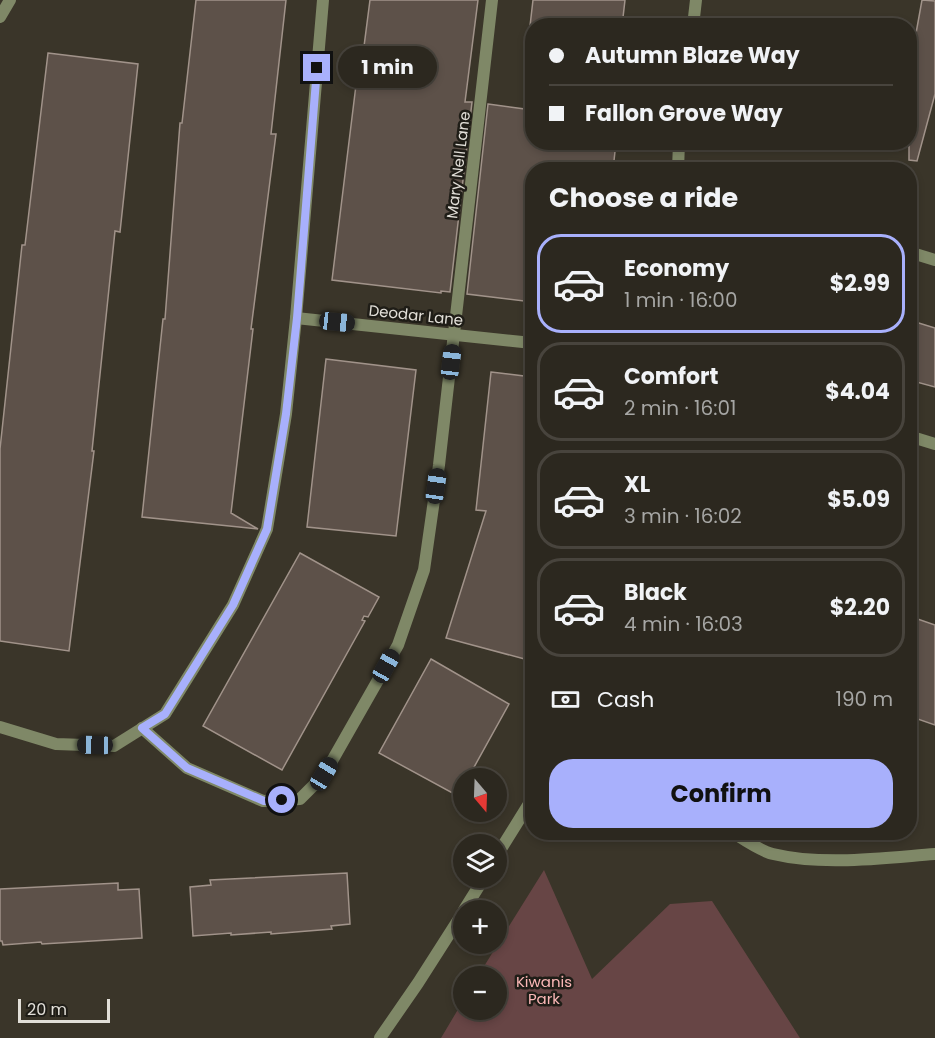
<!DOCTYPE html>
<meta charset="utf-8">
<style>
:root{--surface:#2c281f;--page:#343028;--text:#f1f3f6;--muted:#a6a6a4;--line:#48443d;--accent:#a8b0fc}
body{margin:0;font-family:Poppins,sans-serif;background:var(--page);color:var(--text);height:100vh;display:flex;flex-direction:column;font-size:22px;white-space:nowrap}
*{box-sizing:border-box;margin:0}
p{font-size:20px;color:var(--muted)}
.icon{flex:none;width:33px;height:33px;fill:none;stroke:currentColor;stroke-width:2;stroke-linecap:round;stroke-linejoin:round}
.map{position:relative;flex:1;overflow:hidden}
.sheet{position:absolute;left:525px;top:162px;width:392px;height:678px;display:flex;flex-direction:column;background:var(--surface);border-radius:24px;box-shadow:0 3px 9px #0003,0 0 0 2px var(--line)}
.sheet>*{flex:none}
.banner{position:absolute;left:525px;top:18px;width:392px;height:132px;border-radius:24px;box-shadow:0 3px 9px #0003,0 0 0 2px var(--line);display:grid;align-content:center;height:132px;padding:0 24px;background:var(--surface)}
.needle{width:39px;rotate:161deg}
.tools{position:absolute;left:453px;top:768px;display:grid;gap:12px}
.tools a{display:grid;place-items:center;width:54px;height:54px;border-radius:50%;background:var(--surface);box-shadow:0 3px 9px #0003,0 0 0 2px var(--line);font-size:30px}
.scale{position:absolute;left:18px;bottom:15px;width:92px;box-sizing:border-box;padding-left:6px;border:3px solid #e2dfd8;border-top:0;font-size:16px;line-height:21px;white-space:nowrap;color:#e2dfd8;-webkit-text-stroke:4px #1f1d17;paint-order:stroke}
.end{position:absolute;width:27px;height:27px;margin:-14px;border:8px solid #a8b0fc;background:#111;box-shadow:0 0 0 3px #111}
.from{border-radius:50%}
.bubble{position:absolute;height:42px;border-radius:21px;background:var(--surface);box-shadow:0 3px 9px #0003,0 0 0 2px var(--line);font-size:20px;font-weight:700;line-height:42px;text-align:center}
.car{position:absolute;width:18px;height:36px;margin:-18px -9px;border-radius:8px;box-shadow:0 0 4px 2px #0007;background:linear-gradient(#222 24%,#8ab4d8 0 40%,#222 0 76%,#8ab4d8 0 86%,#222 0)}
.banner b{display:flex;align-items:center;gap:21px;height:57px;font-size:22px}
.banner b+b{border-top:2px solid var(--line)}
.banner i{width:15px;height:15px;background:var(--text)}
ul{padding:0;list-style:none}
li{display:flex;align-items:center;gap:18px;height:99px;margin:0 12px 9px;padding:0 12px;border:3px solid var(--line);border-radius:24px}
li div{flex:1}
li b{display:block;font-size:22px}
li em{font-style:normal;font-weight:700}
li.selected{border-color:var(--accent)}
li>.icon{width:54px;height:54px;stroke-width:1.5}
h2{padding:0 24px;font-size:27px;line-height:72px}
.pay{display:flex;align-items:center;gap:15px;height:66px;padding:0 24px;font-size:22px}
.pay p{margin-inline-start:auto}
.action{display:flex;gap:12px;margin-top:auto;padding:12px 24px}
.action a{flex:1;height:69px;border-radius:24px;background:var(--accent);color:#111;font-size:24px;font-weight:700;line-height:69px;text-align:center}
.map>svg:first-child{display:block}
.green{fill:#674545}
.building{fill:#5d5149;stroke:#a1938a;stroke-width:1.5}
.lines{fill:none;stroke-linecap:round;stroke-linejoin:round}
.service{stroke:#7f8867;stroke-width:12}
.minor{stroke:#7f8867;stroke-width:12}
.tertiary{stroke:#7f8867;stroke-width:12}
.route{stroke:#a8b0fc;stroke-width:8}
.labels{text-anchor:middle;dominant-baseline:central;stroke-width:5;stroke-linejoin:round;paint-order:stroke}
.street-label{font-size:15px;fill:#e2dfd8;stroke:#1f1d17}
.park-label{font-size:15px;fill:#fbb7b6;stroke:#1f1d17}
</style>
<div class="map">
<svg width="935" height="1038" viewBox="0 0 935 1038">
<rect width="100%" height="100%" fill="#3a3529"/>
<!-- green -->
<path class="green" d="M544,870L592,979L670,904L712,901L800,1038H441L463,1001L464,1010H496V976H478Z"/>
<!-- building -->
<g class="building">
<path d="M196,0H286L271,134H276L251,329H253L231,513L258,529L142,517L163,319H165L180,123H182Z"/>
<path d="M370,0H478L465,102H472L450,292L441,291V293L332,280L356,85H359Z"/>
<path d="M533,0H625L622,26H530Z"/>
<path d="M922,0L935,1V94L917,161L909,160V49L913,50Z"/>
<path d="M48,53L138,64L120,232L115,231L92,451H94L69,651L0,641V449L22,245H25Z"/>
<path d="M488,104L532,110V142H616L613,170H532V302L467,294Z"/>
<path d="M909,320L935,328V387L909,380Z"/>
<path d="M326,359L416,370L396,536L307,527Z"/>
<path d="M491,372L532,377V661L446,638L486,511L476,510Z"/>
<path d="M300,553L379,597L368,617L364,616L362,620L365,621L282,770L203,726Z"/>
<path d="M909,616L935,625V725L909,716Z"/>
<path d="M431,659L509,704L468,778H464V786L458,796L379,753Z"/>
<path d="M347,873L350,924L331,926L332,929L271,934V932L231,935V933L193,936L190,887L211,885L210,880Z"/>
<path d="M118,883V890L139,889L142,938L42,944L41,942L3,945L2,941H0V889Z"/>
</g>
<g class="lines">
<!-- service -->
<g class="service">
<path d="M909,252L935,260"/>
<path d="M142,728L187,768L263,801L300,799L324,775L398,645L424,570L439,465L492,0"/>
<path d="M732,832C743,839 760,851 773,854C823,866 883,858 935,854"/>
</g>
<!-- minor -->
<g class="minor">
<path d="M0,17L10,0"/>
<path d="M296,318L532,343"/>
<path d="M909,436L935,444"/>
<path d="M0,727L56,744L114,746L165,714L233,605L267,529L286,414L296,318L323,0"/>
</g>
<!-- tertiary -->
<g class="tertiary">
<path d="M693,26L696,0"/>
<path d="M678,170L679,142"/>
<path d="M496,857L532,799"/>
<path d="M464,910L484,878"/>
<path d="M380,1038L418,983L464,911"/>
</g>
</g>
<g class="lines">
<!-- route -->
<path class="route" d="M282,800L264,801L187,768L142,728L165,714L233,605L267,529L286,414L297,318L317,68"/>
</g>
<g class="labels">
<!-- street labels -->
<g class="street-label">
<text transform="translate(458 165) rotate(-83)">Mary Nell Lane</text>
<text transform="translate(416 315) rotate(6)">Deodar Lane</text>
</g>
<!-- park labels -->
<g class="park-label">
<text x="544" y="981">Kiwanis<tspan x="544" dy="17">Park</tspan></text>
</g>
</g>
</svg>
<div class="tools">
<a><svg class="needle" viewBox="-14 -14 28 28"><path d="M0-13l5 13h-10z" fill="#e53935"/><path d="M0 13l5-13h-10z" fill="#a6a6a4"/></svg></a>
<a><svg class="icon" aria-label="layers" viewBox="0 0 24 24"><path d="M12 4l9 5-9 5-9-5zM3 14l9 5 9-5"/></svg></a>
<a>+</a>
<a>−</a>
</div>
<div class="scale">20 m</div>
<i class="end from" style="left:282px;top:800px"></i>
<i class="end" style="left:317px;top:68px"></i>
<div class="bubble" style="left:338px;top:46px;width:99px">1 min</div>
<i class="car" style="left:337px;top:322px;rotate:96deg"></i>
<i class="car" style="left:451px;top:362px;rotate:7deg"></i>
<i class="car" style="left:436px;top:486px;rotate:8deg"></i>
<i class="car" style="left:386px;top:666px;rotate:29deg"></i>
<i class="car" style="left:95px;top:745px;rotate:271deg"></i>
<i class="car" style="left:324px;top:774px;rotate:31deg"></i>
<div class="banner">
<b><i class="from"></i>Autumn Blaze Way</b>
<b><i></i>Fallon Grove Way</b>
</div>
<section class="sheet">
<h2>Choose a ride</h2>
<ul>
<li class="selected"><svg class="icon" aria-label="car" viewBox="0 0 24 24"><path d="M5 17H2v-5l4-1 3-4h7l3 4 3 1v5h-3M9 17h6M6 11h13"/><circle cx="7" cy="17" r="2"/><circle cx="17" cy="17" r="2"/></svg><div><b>Economy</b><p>1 min · 16:00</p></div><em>$2.99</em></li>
<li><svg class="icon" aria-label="car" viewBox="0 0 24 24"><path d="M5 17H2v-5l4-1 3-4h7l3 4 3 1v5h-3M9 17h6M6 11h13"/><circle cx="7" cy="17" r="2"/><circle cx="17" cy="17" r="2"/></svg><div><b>Comfort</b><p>2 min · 16:01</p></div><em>$4.04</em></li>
<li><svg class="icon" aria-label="car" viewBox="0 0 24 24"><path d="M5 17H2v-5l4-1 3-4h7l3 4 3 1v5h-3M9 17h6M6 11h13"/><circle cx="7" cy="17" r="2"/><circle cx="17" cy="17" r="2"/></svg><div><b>XL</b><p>3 min · 16:02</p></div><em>$5.09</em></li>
<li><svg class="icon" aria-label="car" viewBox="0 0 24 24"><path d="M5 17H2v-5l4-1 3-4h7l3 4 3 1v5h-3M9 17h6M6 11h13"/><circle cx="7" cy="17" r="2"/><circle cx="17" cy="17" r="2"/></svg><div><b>Black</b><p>4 min · 16:03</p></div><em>$2.20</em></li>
</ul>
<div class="pay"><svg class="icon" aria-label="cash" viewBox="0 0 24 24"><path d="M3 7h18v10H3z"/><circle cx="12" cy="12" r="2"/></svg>Cash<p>190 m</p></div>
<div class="action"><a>Confirm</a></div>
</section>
</div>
